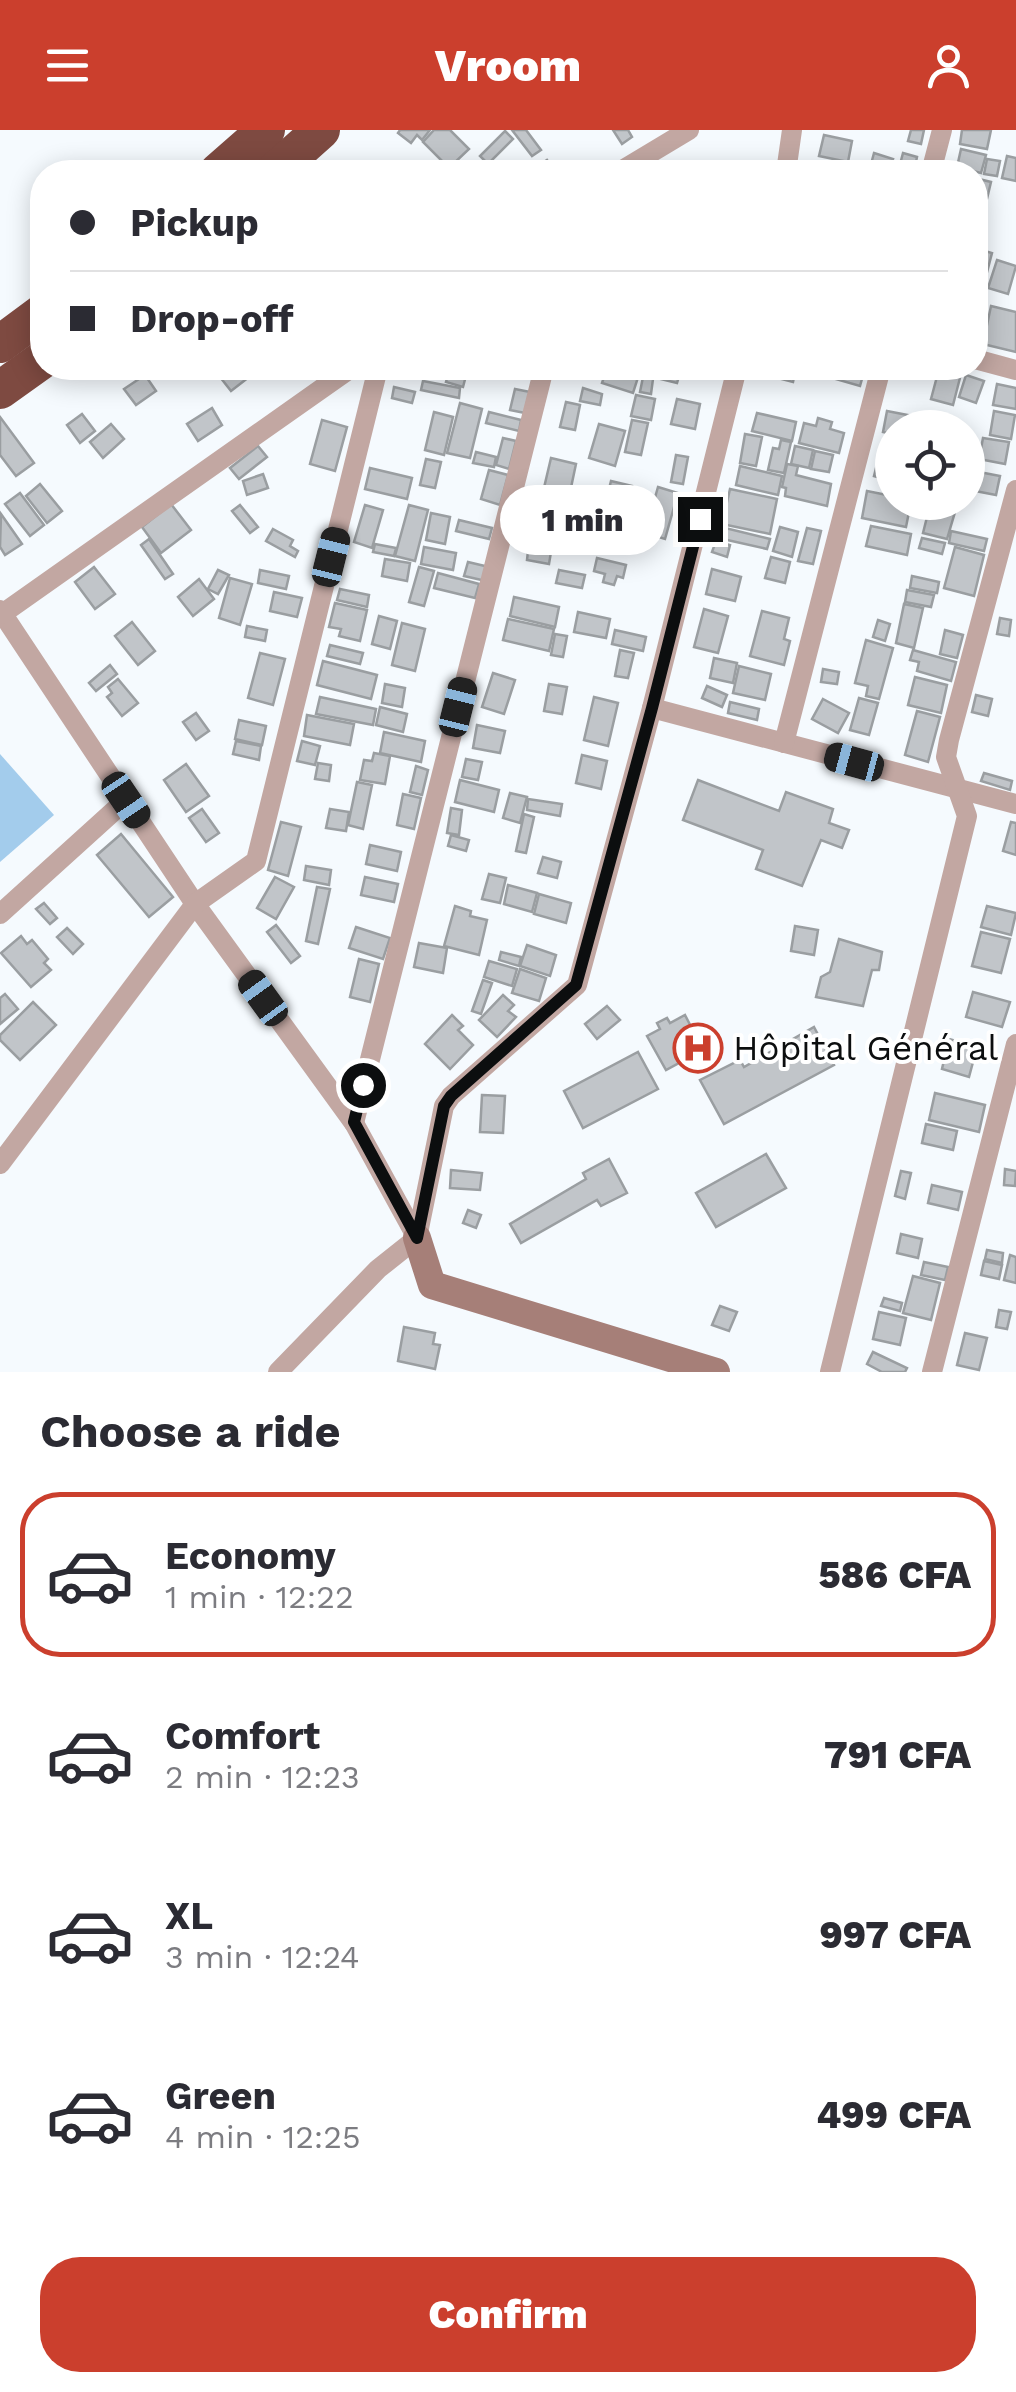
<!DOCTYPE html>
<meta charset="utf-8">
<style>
:root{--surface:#fff;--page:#f2f2f3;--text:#2b2b33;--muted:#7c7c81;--line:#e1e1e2;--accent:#cb3f2d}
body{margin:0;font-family:"Work Sans",sans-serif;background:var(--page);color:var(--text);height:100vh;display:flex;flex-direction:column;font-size:38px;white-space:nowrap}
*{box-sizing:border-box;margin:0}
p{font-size:32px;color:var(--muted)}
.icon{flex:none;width:55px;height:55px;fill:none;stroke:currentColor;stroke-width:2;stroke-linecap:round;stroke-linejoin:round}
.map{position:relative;height:1242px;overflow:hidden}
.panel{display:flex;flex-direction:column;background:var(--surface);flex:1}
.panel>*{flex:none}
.guide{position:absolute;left:30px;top:30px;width:958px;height:220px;border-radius:40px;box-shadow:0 5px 25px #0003;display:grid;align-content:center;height:220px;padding:0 40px;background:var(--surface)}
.tools{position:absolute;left:875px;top:280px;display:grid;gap:20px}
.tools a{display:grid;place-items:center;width:110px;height:110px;border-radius:50%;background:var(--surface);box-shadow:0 5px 25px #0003;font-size:50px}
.end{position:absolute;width:45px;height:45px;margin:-22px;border:12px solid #0c0e0f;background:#fff;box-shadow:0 0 0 5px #fff}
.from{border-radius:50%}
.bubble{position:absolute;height:70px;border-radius:35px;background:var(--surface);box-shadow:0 5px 25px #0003;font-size:32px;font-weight:800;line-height:70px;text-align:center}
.car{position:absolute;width:30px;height:60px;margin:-30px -15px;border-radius:12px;box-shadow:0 0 8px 2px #0007;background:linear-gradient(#222 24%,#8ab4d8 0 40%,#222 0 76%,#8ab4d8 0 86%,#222 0)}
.guide b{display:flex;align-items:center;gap:35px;height:95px;font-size:38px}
.guide b+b{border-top:2px solid var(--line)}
.guide i{width:25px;height:25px;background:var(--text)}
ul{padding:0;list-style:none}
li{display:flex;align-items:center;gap:30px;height:165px;margin:0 20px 15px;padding:0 20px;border:5px solid transparent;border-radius:40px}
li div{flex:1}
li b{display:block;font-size:38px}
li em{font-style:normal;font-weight:800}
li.active{border-color:var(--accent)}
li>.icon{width:90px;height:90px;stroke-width:1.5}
h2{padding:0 40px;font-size:45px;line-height:120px}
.primary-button{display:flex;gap:20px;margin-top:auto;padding:20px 40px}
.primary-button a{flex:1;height:115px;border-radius:40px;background:var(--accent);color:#fff;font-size:40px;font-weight:800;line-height:115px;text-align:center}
header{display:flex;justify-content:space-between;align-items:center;height:130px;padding:0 40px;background:var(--accent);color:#fff;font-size:45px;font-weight:800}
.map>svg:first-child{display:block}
.grass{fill:#a3ccec}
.building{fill:#c1c5c9;stroke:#9a9ea1;stroke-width:2.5}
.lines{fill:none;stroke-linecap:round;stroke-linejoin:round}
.street{stroke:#c2a7a2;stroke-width:20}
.secondary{stroke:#a67f78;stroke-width:28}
.highway{stroke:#7e4a41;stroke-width:38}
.route{stroke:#0c0e0f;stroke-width:12}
.labels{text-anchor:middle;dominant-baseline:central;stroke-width:8;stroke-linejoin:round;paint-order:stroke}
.poi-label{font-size:35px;fill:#0c0e0f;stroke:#fff;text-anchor:start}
</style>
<header><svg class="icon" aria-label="menu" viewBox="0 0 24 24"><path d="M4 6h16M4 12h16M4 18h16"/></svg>Vroom<svg class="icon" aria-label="person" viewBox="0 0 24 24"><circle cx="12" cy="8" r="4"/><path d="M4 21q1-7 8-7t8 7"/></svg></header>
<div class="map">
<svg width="1016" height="1242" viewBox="0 0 1016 1242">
<rect width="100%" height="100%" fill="#f5fafe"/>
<!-- grass -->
<path class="grass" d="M0,624L54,685L0,732Z"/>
<!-- building -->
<g class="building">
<path d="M400,0H430L422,10L417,5L411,13L398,3Z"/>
<path d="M434,0H450L469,19L449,38L423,12Z"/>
<path d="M512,0H526L541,20L532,26Z"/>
<path d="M613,0H628L632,7L622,14Z"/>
<path d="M911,0H924L921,14L908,11Z"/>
<path d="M962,0H991L987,19L960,14Z"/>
<path d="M505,1L513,9L488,34L480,26Z"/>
<path d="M824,5L852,11L848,32L819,26Z"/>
<path d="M961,19L986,25L981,43L957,37Z"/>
<path d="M874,23L893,29L888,42L870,38Z"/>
<path d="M903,23L917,27L914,42H898Z"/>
<path d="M1007,26L1016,28V51L1002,48Z"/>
<path d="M987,29L1000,31L997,46L984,44Z"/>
<path d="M547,30L556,42H529Z"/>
<path d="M975,48L991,52L981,94L975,93Z"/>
<path d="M975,118L992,123L985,150L975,147Z"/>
<path d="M997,130L1016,136L1008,164L988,158Z"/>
<path d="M991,176L1016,182V222L983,214Z"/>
<path d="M213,238H242L249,247L231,261Z"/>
<path d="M450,238H468L463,257L446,252Z"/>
<path d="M607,238H641L633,263L602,253Z"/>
<path d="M656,238L680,243L677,253L653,247Z"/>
<path d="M763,238H796L793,252L762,244Z"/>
<path d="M820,238H865L860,256L818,244Z"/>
<path d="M939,239L961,244L953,275L931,269Z"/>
<path d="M145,245L156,261L136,275L124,259Z"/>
<path d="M966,245L984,251L976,273L959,267Z"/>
<path d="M643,247L653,249L651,264L640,262Z"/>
<path d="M423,251L460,258L459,268L421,260Z"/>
<path d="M997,254L1016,258V279L993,275Z"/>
<path d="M394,257L415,262L412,273L392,268Z"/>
<path d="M583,258L602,264L600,275L580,271Z"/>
<path d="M515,259L530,262L525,283L510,280Z"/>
<path d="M636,265L655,269L651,290L631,286Z"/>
<path d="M677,269L700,274L695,299L671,294Z"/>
<path d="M566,272L580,275L575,300L560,297Z"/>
<path d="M460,273L482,279L470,328L447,323Z"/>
<path d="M212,278L222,295L198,311L187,294Z"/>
<path d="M887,281L923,288L921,298H892V304L883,302Z"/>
<path d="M994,281L1015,285L1011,309L990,305Z"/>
<path d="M434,282L453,287L444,325L425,320Z"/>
<path d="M489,282L521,290L519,301L486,293Z"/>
<path d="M757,283L796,292L792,311L752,301Z"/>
<path d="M82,284L95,301L80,313L67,295Z"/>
<path d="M0,287L34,333L16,346L0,325Z"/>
<path d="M818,288L832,292L830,299L844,303L839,323L799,313L804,293L816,296Z"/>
<path d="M322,290L347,297L335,341L310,334Z"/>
<path d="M632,290L648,293L641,325L625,322Z"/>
<path d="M111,294L124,309L103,328L90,312Z"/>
<path d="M599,294L625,301L615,336L589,328Z"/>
<path d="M745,304L762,307L756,336L740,333Z"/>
<path d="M503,308L516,311L509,339L496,335Z"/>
<path d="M983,308L1009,312L1005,334L979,329Z"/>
<path d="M781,310L791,312L784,343L768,340L773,318L779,319Z"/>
<path d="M258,316L267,327L239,349L230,338Z"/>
<path d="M795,316L813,320L809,338L791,334Z"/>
<path d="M815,321L833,325L829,342L811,339Z"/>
<path d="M476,322L496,327L494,337L473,333Z"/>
<path d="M676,325L688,327L683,354L671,352Z"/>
<path d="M551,328L576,334L569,367L543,362Z"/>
<path d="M426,329L441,332L435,358L420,355Z"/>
<path d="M787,334L798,336L796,345L831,354L827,376L785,366L786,358L782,357Z"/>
<path d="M877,334L892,338V351L874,346Z"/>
<path d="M740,336L782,346L778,365L736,355Z"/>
<path d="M370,338L412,348L407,369L365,359Z"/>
<path d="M489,340L508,345L500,375L481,369Z"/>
<path d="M974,341L1000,346L996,365L970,360Z"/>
<path d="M263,344L268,358L247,365L243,351Z"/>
<path d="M611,351L632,356L623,396L601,391Z"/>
<path d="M40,354L62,381L47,393L26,366Z"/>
<path d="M658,357L678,363L665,409L645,403Z"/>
<path d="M730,359L777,369L770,404L722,394Z"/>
<path d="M867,361L892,366V372H911L906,397L862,388Z"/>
<path d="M20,363L44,395L30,406L5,374Z"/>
<path d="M171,374L191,400L161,423L142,397Z"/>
<path d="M240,375L258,397L250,403L232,381Z"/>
<path d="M365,375L383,380L372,418L354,412Z"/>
<path d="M409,375L428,380L415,431L395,426Z"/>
<path d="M930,375L955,382L947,409L923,403Z"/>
<path d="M431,383L450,387L445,414L426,410Z"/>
<path d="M1,384L22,414L5,425L0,417Z"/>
<path d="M459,390L492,398L489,409L456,401Z"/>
<path d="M717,396L770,409L767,419L714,407Z"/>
<path d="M871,396L911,404L907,425L866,416Z"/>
<path d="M780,397L798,402L792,427L773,421Z"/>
<path d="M807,398L821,401L813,434L798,431Z"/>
<path d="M273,399L293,410L290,416L298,421L295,427L266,411Z"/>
<path d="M951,401L987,409L984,421L949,413Z"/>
<path d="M922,408L945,413L942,424L919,418Z"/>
<path d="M149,409L173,444L165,449L141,415Z"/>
<path d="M716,411L730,415L727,427L712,422Z"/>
<path d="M529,412L552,416L549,434L527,430Z"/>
<path d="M375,414L396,418L394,426L373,422Z"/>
<path d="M424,417L456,423L453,440L421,434Z"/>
<path d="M955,417L984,425L974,466L944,458Z"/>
<path d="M771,427L790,432L785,453L765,448Z"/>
<path d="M597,428L626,435L623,448L617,446L614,455L603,452L605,444L594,441Z"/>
<path d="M385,429L410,433L407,451L382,446Z"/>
<path d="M468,432L489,437L486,451L464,446Z"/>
<path d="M94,437L115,464L95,479L75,452Z"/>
<path d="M419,437L434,441L424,476L409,472Z"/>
<path d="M712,439L741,447L735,471L706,464Z"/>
<path d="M218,440L229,445L218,464L208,459Z"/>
<path d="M260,440L289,446L286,459L258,453Z"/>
<path d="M559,440L585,445L582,458L556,453Z"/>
<path d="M438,443L479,454L475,468L434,458Z"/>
<path d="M912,446L939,452L937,463L910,458Z"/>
<path d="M230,448L252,454L240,495L219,488Z"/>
<path d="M199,449L214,469L193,486L178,467Z"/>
<path d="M340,459L369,465L367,477L337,470Z"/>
<path d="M907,460L934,465L931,477L905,472Z"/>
<path d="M274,462L302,468L297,487L270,481Z"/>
<path d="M514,467L559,477L555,497L510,486Z"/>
<path d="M335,473L367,480L360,511L339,506L341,499L329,497Z"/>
<path d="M904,474L923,478L914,518L896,513Z"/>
<path d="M704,479L728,486L718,523L694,517Z"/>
<path d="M762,481L789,488L784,509L790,511L784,535L750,526Z"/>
<path d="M578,482L610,489L606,508L574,502Z"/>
<path d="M379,486L397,491L390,519L372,514Z"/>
<path d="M1000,488L1011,490L1009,506L997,504Z"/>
<path d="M508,489L554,499L549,521L503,510Z"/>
<path d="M878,490L890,494L885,511L873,507Z"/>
<path d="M132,492L155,521L138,535L115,506Z"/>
<path d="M402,493L425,499L415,541L392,535Z"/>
<path d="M247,496L267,500L265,511L245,507Z"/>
<path d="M615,500L646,507L643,521L612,514Z"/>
<path d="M945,500L963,505L957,528L940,524Z"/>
<path d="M555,504L567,506L563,527L551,525Z"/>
<path d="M866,510L893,518L879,569L866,566L868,556L855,553Z"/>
<path d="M330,515L363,523L360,534L327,526Z"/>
<path d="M620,520L634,523L628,548L615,546Z"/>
<path d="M913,520L956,532L951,551L917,541L919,532L910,530Z"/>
<path d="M260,523L285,529L273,575L248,568Z"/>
<path d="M714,528L737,533L733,553L710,548Z"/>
<path d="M323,531L377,545L371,569L317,555Z"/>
<path d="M110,535L117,544L96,561L89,553Z"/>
<path d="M739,536L771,544L765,570L733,563Z"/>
<path d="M823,539L839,542L837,554L821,552Z"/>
<path d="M493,543L515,550L504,584L482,577Z"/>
<path d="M915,547L947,555L941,583L908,575Z"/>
<path d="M118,549L138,573L122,586L107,567L112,563L108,557Z"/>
<path d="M385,554L405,558L402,577L382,573Z"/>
<path d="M549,554L567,557L562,584L544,581Z"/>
<path d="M707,556L727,565L722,577L702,568Z"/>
<path d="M976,565L992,569L988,586L972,582Z"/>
<path d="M320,567L376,579L373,595L316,584Z"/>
<path d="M594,567L618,573L608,616L584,610Z"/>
<path d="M859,568L878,573L869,605L850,600Z"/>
<path d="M823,569L849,583L838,603L812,589Z"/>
<path d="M730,572L759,579L757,590L728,583Z"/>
<path d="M380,577L407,584L403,602L376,595Z"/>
<path d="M917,581L940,587L928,632L905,625Z"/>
<path d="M196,583L209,601L196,610L183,592Z"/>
<path d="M307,585L354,594L350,615L304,606Z"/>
<path d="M239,590L266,596L262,615L235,609Z"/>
<path d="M477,595L505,601L500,623L473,618Z"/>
<path d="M384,602L425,611L421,632L380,623Z"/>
<path d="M236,611L261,616L259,630L233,624Z"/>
<path d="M302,611L320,616L315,635L297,631Z"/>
<path d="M374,623L390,626L385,654L360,650L364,630L372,631Z"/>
<path d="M582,625L607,631L601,659L576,653Z"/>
<path d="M466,629L482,632L478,650L462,647Z"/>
<path d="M318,633L331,635L329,651L315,649Z"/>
<path d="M186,634L209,666L186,682L164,650Z"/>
<path d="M416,636L428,640L422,665L410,662Z"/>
<path d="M984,643L1012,651L1010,660L981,651Z"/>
<path d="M460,650L499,660L494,682L455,672Z"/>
<path d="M698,650L779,681L786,662L833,679L829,693L849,700L842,718L821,710L802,756L756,739L763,720L683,690Z"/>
<path d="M357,652L372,655L363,699L348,695Z"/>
<path d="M510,663L527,667L520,693L503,688Z"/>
<path d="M403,664L421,668L414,699L397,695Z"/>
<path d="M528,669L562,674L560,686L527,680Z"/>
<path d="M451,678L462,680L459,705L447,703Z"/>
<path d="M202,679L219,703L206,712L189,688Z"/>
<path d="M330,679L349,682L346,701L326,698Z"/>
<path d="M524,684L534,687L526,723L516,721Z"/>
<path d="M281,692L301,697L288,746L268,740Z"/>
<path d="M1011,692L1016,693V725L1003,721Z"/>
<path d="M121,704L173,767L149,787L97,725Z"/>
<path d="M451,705L469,710L466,721L448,716Z"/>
<path d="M370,715L401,722L397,741L366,734Z"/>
<path d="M543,727L561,732L557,748L538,743Z"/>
<path d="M306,736L331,740L329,755L304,750Z"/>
<path d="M489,744L506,748L500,773L482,769Z"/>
<path d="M275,747L294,757L276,789L257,778Z"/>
<path d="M365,747L398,754L394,772L361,765Z"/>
<path d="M508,755L537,763L532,782L504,774Z"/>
<path d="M317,757L330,759L318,814L306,811Z"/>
<path d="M539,764L571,773L566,793L534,784Z"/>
<path d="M44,773L57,788L50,794L36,779Z"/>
<path d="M455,776L471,781L470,786L487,790L479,825L444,816Z"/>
<path d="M987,776L1016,783L1011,805L981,797Z"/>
<path d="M276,795L300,826L291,833L267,802Z"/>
<path d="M795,796L818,800L814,825L791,821Z"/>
<path d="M356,797L390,808L383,829L349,818Z"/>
<path d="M67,798L83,814L73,824L57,807Z"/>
<path d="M981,802L1010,809L1001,843L972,836Z"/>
<path d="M21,806L27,814L32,810L48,829L44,833L51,840L31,857L1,823Z"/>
<path d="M839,809L882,822L879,840H872L863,876L816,867L821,847L830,842Z"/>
<path d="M419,813L447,818L443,843L414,837Z"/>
<path d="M527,815L556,825L550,846L520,836Z"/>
<path d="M501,822L521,827L519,836L499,830Z"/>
<path d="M359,829L379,834L370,872L350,867Z"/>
<path d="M489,831L517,839L512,856L484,847Z"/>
<path d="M520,839L546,848L539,871L512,863Z"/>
<path d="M483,850L492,853L481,884L472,881Z"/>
<path d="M973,862L1010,872L1002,897L966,887Z"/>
<path d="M5,864L18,879L0,894V868Z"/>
<path d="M503,865L514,875L508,881L516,887L497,907L479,890Z"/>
<path d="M33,872L56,895L20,930L0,910V905Z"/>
<path d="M607,876L620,890L597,909L585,894Z"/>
<path d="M452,885L463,896L458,900L473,915L450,939L425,914Z"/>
<path d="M685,885L703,920L666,940L647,906L660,899L657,893L667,888L670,893Z"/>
<path d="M814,897L834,935L724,994L700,950L740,930L744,937Z"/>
<path d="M949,909L977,917L969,947L942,939Z"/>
<path d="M638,922L658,959L583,998L564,961Z"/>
<path d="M935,963L985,975L979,1002L929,990Z"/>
<path d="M482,965L505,966L503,1003L480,1002Z"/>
<path d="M926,994L957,1001L953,1020L922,1013Z"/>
<path d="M766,1024L786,1058L716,1097L696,1063Z"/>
<path d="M609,1029L627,1063L601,1076L597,1070L521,1113L510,1094L586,1049L583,1043Z"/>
<path d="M1005,1039L1016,1041L1015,1056L1004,1055Z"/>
<path d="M451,1040L482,1043L480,1060L450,1058Z"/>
<path d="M901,1041L911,1043L905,1069L895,1066Z"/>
<path d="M932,1055L962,1062L958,1080L928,1073Z"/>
<path d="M468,1080L481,1085L476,1098L463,1093Z"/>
<path d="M901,1104L922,1109L918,1128L897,1123Z"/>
<path d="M987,1120L1003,1123L1002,1133L985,1129Z"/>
<path d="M1010,1125L1016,1127V1153L1004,1150Z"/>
<path d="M984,1131L1002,1135L999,1149L981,1145Z"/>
<path d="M924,1132L948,1137L945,1150L921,1145Z"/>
<path d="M913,1146L940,1153L931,1190L903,1183Z"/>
<path d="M884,1168L902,1173L900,1181L881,1176Z"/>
<path d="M720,1176L737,1182L729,1201L712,1195Z"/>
<path d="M999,1180L1011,1182L1007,1199L996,1197Z"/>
<path d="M879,1182L906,1188L900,1215L873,1209Z"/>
<path d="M404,1197L435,1203L433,1214L440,1215L435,1239L398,1231Z"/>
<path d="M965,1203L987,1208L979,1240L957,1235Z"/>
<path d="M873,1222L907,1238L905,1242H882L867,1234Z"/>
</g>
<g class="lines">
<!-- street -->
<g class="street">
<path d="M619,42L689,0"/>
<path d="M786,42L792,0"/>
<path d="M931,42L942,0"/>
<path d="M975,229L1016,240"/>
<path d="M0,480L195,774L354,993L417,1108"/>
<path d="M2,484L351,238"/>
<path d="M652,578L1016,674"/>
<path d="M784,613L881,238"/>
<path d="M0,784L126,670"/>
<path d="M354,993L544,238"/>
<path d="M0,1034L195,774L256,731L378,238"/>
<path d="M278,1242L378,1139L417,1108L444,976L451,966L577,855L652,578L737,238"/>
<path d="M830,1242L967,686L946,627L949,610L1016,360"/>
<path d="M932,1242L1016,914"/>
</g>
<!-- secondary -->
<path class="secondary" d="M417,1108L432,1155L716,1242"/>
<!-- highway -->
<g class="highway">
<path d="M218,42L266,0"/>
<path d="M274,42L321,0"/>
<path d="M0,214L42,183"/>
<path d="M0,260L42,230"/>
</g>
</g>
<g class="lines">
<!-- route -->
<path class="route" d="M363,955L354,992L417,1108L444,976L451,966L576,855L652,578L700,389"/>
</g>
<!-- icons -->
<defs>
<g id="hospital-ring" transform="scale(2.5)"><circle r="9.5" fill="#fff" stroke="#cb3f2d" stroke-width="1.5"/><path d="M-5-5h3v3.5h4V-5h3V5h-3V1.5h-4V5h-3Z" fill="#cb3f2d"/></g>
</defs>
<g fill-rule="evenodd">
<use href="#hospital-ring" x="698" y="918"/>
</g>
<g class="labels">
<!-- poi labels -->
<g class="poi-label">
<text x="733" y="918">Hôpital Général</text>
</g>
</g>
</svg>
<div class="tools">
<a><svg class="icon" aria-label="locate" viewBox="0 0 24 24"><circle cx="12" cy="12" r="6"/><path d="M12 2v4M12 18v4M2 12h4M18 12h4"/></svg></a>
</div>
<i class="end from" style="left:363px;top:955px"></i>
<i class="end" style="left:700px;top:389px"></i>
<div class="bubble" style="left:500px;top:355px;width:165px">1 min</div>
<i class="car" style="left:331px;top:427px;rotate:14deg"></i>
<i class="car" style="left:458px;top:577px;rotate:14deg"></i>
<i class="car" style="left:854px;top:632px;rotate:285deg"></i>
<i class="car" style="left:126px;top:670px;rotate:146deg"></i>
<i class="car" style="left:263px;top:868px;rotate:324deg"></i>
<div class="guide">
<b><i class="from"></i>Pickup</b>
<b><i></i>Drop-off</b>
</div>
</div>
<section class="panel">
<h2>Choose a ride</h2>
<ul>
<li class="active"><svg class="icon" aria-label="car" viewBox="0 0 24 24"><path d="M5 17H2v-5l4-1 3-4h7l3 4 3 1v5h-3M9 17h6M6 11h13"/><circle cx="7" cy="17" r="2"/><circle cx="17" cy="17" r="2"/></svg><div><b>Economy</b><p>1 min · 12:22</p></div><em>586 CFA</em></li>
<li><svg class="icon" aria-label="car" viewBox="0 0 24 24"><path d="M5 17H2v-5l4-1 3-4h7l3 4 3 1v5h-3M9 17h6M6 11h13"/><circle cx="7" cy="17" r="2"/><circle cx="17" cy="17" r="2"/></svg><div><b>Comfort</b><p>2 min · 12:23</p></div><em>791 CFA</em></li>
<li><svg class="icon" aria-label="car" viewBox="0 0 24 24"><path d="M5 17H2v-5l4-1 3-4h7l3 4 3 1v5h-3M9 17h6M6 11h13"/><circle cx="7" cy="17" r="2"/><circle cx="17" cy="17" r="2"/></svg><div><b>XL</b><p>3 min · 12:24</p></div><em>997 CFA</em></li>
<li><svg class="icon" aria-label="car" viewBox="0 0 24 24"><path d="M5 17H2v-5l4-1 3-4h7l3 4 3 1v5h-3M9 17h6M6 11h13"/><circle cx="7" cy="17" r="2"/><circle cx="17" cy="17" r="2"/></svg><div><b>Green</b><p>4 min · 12:25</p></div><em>499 CFA</em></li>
</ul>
<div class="primary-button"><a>Confirm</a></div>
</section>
